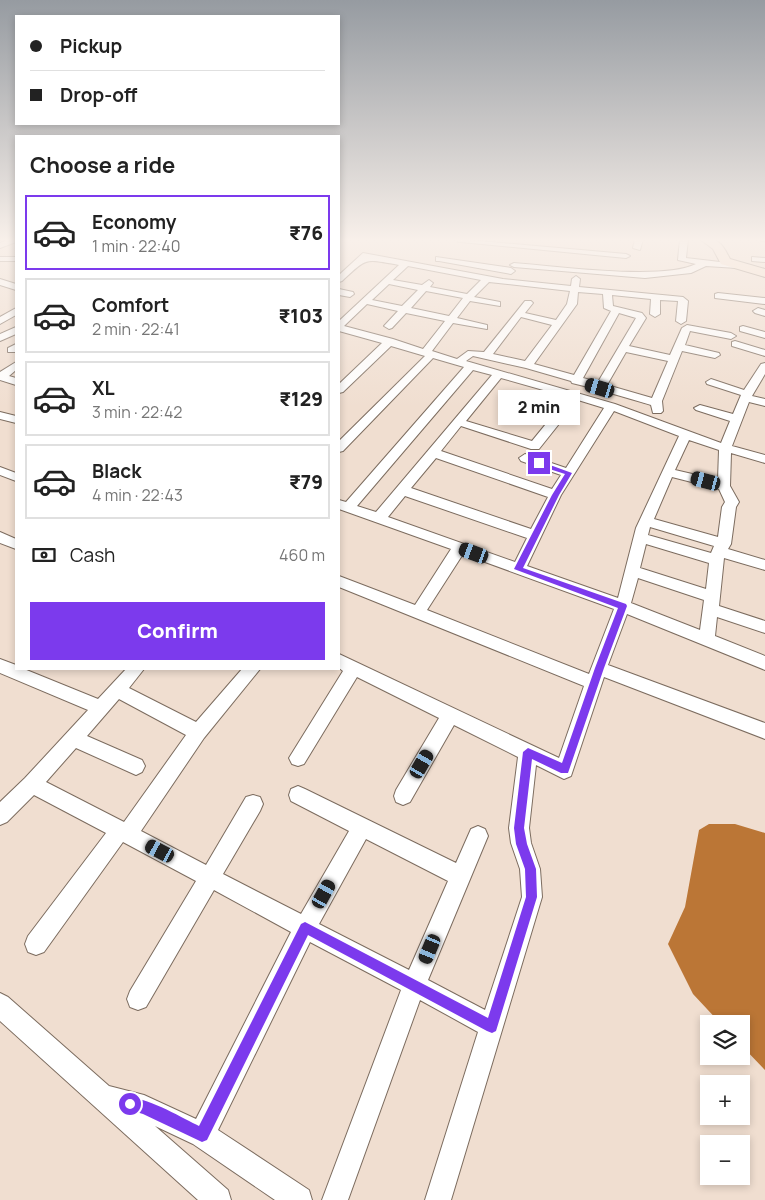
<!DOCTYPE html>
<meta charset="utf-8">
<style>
:root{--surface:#fff;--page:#f2f2f2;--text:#222;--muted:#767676;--line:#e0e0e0;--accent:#7c3aed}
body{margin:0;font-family:Manrope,sans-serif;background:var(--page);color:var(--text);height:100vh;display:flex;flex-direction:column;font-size:19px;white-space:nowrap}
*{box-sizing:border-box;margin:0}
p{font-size:16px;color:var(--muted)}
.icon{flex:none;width:28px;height:28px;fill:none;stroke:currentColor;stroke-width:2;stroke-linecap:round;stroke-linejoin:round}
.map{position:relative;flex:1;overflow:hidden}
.panel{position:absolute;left:15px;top:135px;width:325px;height:535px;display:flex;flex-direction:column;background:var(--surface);border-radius:0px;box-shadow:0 2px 8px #0003}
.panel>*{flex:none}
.hud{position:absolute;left:15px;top:15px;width:325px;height:110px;border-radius:0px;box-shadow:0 2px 8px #0003;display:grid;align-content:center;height:110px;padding:0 15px;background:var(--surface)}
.controls{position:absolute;left:700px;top:1015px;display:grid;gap:10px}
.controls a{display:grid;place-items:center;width:50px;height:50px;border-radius:0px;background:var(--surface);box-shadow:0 2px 8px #0003;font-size:25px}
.end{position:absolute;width:22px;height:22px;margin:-11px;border:6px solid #7c3aed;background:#fff;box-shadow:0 0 0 2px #fff}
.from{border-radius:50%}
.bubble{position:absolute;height:35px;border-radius:0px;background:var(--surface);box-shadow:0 2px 8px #0003;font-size:16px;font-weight:800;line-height:35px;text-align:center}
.car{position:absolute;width:15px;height:30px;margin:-15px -8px;border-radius:6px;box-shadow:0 0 4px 1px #0007;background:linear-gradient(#222 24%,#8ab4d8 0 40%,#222 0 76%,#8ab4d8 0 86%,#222 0)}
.hud b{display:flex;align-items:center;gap:18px;height:48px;font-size:19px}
.hud b+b{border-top:1px solid var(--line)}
.hud i{width:12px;height:12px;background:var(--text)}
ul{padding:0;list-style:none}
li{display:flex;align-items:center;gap:15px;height:75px;margin:0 10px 8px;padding:0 5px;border:2px solid var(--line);border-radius:0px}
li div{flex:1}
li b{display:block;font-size:19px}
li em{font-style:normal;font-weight:800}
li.on{border-color:var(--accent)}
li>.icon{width:45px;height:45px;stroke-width:1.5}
h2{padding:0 15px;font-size:22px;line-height:60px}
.pay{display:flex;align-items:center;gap:12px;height:55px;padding:0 15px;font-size:19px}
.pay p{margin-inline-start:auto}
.cta{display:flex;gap:10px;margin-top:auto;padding:10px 15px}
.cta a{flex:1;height:58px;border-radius:0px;background:var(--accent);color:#fff;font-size:20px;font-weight:800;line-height:58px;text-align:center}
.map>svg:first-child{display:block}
.water{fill:#bb7636}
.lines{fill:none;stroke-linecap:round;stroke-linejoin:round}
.minor-casing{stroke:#7c6c5f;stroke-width:2}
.secondary-casing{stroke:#7c6c5f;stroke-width:2}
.minor{fill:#fff;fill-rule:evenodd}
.secondary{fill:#f8e1ce;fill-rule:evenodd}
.route{fill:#7c3aed}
</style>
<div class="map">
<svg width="765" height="1200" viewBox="0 0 765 1200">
<rect width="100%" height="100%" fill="#f0ded0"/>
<!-- water -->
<path class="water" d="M709,824H735L765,833V1070L741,1045V1024H721L693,994L668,944L685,907L699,830Z"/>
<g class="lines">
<!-- minor casing -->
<g class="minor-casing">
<g id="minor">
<path d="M10,239H16V242L0,248V243Z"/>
<path d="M458,239L626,254L630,256L626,258L461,242H458Z"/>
<path d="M635,239H643L640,250L633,248Z"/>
<path d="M680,239H688L686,258L737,264L741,266L737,268L706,266L691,273L645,278L514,267L510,265L514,263C556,266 662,281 696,264L678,260Z"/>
<path d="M760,239H765V241H761Z"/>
<path d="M363,253L503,279L571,286L572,279L576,276L580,279L579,287L683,297L688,301L686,321L681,324L676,321L678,301L660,300V314L655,317L650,314L651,299L612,295L613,306L642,313L646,318L629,346L670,355L682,328L687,325L731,333L736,336L731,339L690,331L685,345L719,353L720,355L715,358L682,351L662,401L663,411L661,413H653L651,405C624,397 598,389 572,383L571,381L526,368L473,356L466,361L615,404L721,443L730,421L696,410L694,408L700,405L733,414L741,395L707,384L706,382L711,379L744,390L761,364L765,363V374L752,396L765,399V406L749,402L732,446L765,455V463L731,453L730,486L739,502L736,507L731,544L728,549L765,560V570L724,558L719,606L765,621V633L717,617L715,636L765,656V670L627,614L608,665L765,723V739L604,677L571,776L564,779L536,765L529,828L531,843L540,869L542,897L451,1200H425L478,1032L420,1000L348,1200H322L401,990L310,942L218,1130L309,1190L312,1200H275L193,1144L155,1126L228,1190L231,1200H198L0,1021V993L8,997L109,1086L144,1095L196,1119L291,932L214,890L146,1007L138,1010L130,1007L127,999L130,991L196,881L123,842L44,952L36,955L28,952L25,944L28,936L106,833L34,795L7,822L0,825V802L25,778L88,710L0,673V659L16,665V669H24L98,699L126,669H144L129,688L196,722L242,669H260L204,738L141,831L206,865L246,797L253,795L260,797L263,804L260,811L223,874L301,914L349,831L291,801L289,795L291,789L298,786L305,789L456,863L471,829L478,826L485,829L488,836L428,980L485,1010L522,897L520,869L511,843L509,828L518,757L454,725L410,802L403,805L396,802L394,796L396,790L439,718L357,677L304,764L298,766L292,764L289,758L343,671L339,668V654L559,758L584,686L339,587V576L415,605L451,549L339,509V500L346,502L464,367L433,358L343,451L339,452V441L425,356L391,346L343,392L339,393V384L382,343L339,331V321L399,265C364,259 368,257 342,281L339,282V275ZM408,266L481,280L467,294L430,287L433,283L429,280L422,285L393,280ZM489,282L570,291L567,304L556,320L525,313L533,303L531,301H525L484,352L468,351L457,359L432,351L453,323L487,329V325L457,318L470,301L500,306V302L474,297ZM389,284L418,290L402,306L372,300ZM426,291L463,298L449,316L411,308ZM578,292L603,294L604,308L611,311L574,375L534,364L577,304ZM367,304L398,311L384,326L389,329L392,328L406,313L445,321L423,349L393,339L344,326ZM619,313L636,318L598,382L583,378ZM521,317L552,325L525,361L493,354ZM626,352L668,361L652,398L607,385ZM473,370L492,375L376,512L357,506ZM501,378L568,397L532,441L466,421ZM578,400L604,408L566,468L525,454L519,458L521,461L561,475L552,489L441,451L461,426L531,449H539ZM614,411L679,436L636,528L618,598L527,566L561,495ZM689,440L719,450L718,480L675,470ZM436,458L548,497L531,529L411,488ZM672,477L719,489L725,502L722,507L718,537L654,519ZM405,496L527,538L515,562L388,517ZM650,527L714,546L711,553L648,535ZM646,544L709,563L706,589L640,568ZM463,554L614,609L589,674L427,610ZM638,578L704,600L700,630L631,603ZM119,699L186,735L124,822L46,782L76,748L136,775L142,772L145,766L142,760L87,736ZM366,839L448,881L409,970L319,924Z"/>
<rect x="0" y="257" width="16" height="4"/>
<path d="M436,257L511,268L515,271L511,274L439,261H436Z"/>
<path d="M752,257L765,258V262L752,261Z"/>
<path d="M0,279L16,284V290L0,285Z"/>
<path d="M339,289L353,292L354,294L350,297L339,295Z"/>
<path d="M718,293L765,298V304L715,298V294Z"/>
<path d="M16,308V315L0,324V317Z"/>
<path d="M758,308L765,310V316L755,313L753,311Z"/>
<path d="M743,326L765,332V338L740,331V327Z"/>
<path d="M16,327V334L0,341V334Z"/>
<path d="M735,341L765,350V356L732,346V342Z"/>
<path d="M16,344V352H8V348Z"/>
<path d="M16,362V370L9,376L16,378V385L0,380V372Z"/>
<path d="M0,412L16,416V423L0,419Z"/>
<path d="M0,467L16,473V481L0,475Z"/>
<path d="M0,532L16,539V549L0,543Z"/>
</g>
</g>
<!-- secondary casing -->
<g class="secondary-casing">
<path id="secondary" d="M700,239C719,238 722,243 730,259L765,269V277L721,264L713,249Z"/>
</g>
<!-- minor -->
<use href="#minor" class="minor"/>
<!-- secondary -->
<use href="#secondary" class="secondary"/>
</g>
<!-- sky -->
<linearGradient id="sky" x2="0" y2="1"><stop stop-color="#969ba1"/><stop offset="0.59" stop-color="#f8f0ea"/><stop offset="1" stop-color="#f8f0ea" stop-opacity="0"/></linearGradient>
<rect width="765" height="407" fill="url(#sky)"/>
<!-- route -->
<path class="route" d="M539,461L572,473L559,495L523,568L626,604L627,606L604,668L568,773H561L532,759L524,828L527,844L536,869L537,897L496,1031L492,1033L487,1031L308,935L207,1140L202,1142L143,1114L126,1109L124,1104L126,1099C140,1093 184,1119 199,1126L301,924L305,922L488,1018L526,897L525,869L516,844L514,828L523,752L528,748L562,763L595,668L618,608L514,569L552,495L565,474L537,465L536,463Z"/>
</svg>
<div class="controls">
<a><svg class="icon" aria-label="layers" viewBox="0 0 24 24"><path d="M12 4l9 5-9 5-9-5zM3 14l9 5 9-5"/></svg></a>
<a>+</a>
<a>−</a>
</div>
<i class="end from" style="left:130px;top:1104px"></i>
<i class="end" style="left:539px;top:463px"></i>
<div class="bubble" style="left:498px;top:390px;width:82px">2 min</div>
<i class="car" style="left:600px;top:388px;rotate:287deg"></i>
<i class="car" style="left:706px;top:481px;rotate:285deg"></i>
<i class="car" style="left:474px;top:553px;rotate:290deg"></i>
<i class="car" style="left:422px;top:764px;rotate:30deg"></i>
<i class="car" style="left:160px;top:851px;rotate:298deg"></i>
<i class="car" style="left:324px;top:894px;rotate:29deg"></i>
<i class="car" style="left:430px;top:949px;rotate:203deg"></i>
<div class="hud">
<b><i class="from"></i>Pickup</b>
<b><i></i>Drop-off</b>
</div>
<section class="panel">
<h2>Choose a ride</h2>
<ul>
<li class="on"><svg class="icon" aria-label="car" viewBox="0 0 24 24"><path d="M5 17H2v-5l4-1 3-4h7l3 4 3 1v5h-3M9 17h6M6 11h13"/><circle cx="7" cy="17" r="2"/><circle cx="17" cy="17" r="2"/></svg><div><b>Economy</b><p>1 min · 22:40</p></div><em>₹76</em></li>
<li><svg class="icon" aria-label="car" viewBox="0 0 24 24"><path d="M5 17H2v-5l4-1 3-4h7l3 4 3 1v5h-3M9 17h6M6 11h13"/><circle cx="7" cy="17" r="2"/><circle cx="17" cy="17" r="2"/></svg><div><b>Comfort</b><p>2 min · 22:41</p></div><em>₹103</em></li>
<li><svg class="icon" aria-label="car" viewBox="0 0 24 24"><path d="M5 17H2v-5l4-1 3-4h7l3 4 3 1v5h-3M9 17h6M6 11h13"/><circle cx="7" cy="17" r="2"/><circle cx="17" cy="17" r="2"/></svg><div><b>XL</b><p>3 min · 22:42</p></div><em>₹129</em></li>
<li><svg class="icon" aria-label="car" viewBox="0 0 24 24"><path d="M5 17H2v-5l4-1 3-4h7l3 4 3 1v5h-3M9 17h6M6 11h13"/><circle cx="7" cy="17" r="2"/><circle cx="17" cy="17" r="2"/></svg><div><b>Black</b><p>4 min · 22:43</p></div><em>₹79</em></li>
</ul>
<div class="pay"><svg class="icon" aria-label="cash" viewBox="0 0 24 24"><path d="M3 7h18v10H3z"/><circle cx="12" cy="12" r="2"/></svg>Cash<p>460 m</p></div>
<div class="cta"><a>Confirm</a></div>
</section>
</div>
